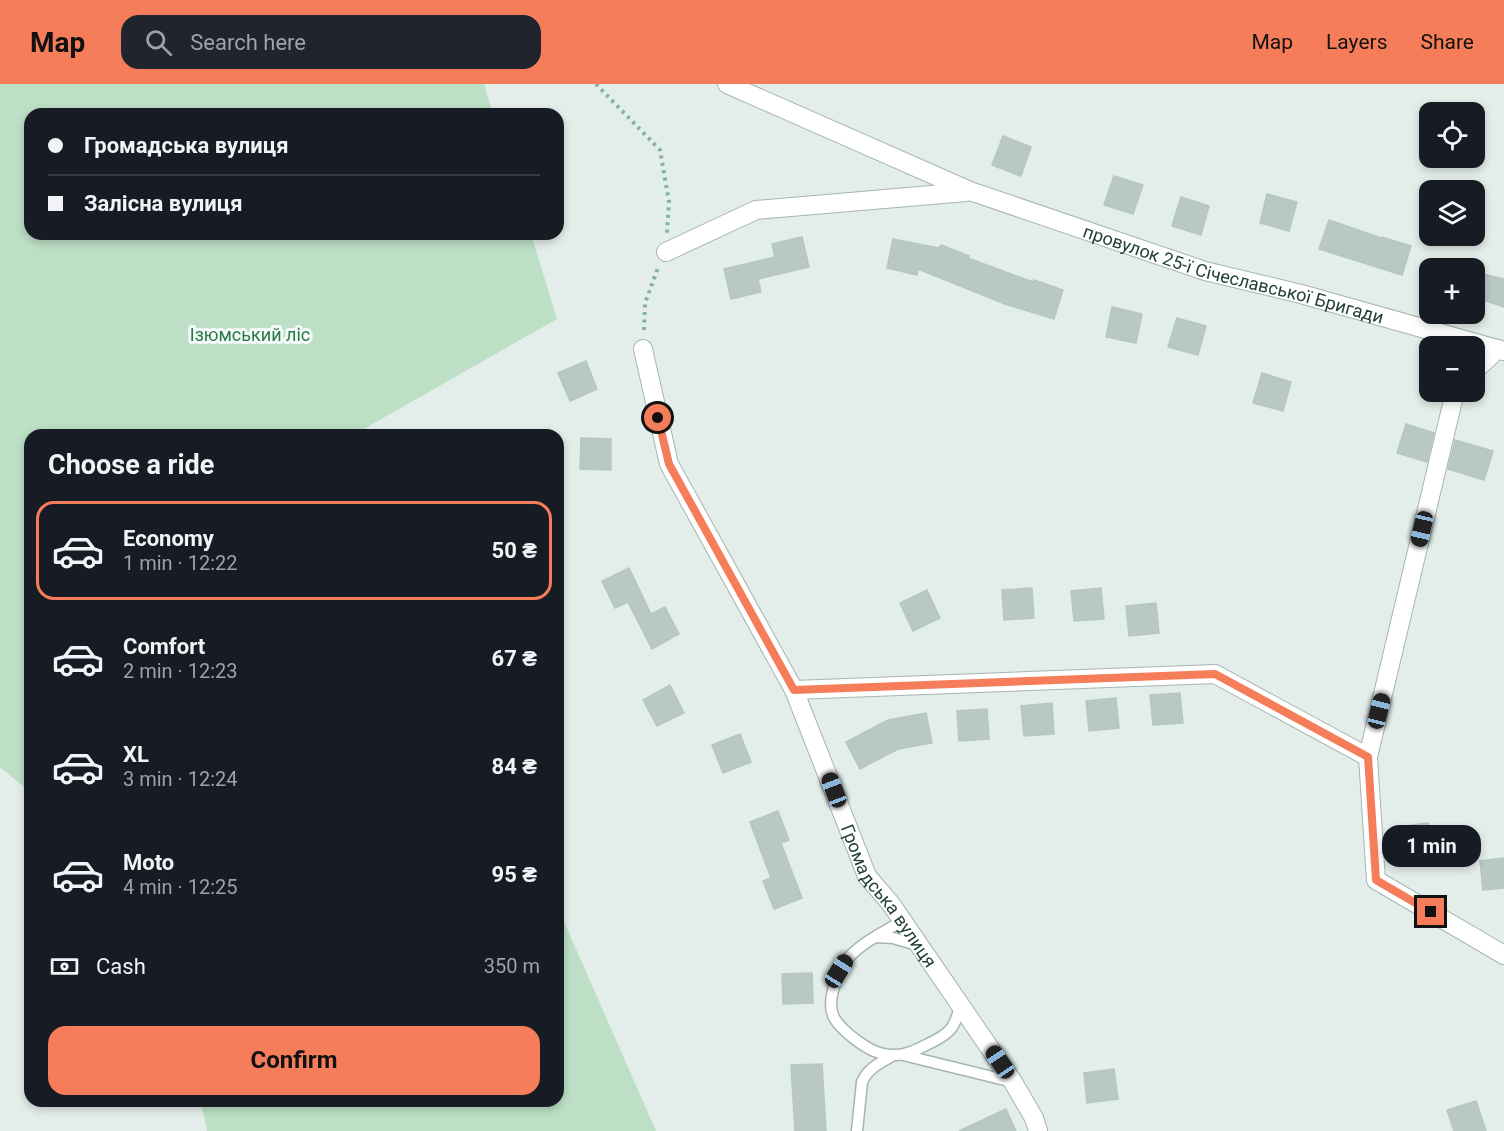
<!DOCTYPE html>
<meta charset="utf-8">
<style>
:root{--surface:#171b24;--page:#20242c;--text:#f1f3f6;--muted:#9ea1a6;--line:#363941;--accent:#f67d59}
body{margin:0;font-family:Roboto,sans-serif;background:var(--page);color:var(--text);height:100vh;display:flex;flex-direction:column;font-size:22px;white-space:nowrap}
*{box-sizing:border-box;margin:0}
p{font-size:20px;color:var(--muted)}
.icon{flex:none;width:33px;height:33px;fill:none;stroke:currentColor;stroke-width:2;stroke-linecap:round;stroke-linejoin:round}
.map{position:relative;flex:1;overflow:hidden}
.drawer{position:absolute;left:24px;top:345px;width:540px;height:678px;display:flex;flex-direction:column;background:var(--surface);border-radius:18px;box-shadow:0 3px 9px #0003}
.drawer>*{flex:none}
.hud{position:absolute;left:24px;top:24px;width:540px;height:132px;border-radius:18px;box-shadow:0 3px 9px #0003;display:grid;align-content:center;height:132px;padding:0 24px;background:var(--surface)}
.buttons{position:absolute;left:1419px;top:18px;display:grid;gap:12px}
.buttons a{display:grid;place-items:center;width:66px;height:66px;border-radius:12px;background:var(--surface);box-shadow:0 3px 9px #0003;font-size:30px}
.end{position:absolute;width:27px;height:27px;margin:-14px;border:8px solid #f67d59;background:#111;box-shadow:0 0 0 3px #111}
.from{border-radius:50%}
.bubble{position:absolute;height:42px;border-radius:18px;background:var(--surface);box-shadow:0 3px 9px #0003;font-size:20px;font-weight:700;line-height:42px;text-align:center}
.car{position:absolute;width:18px;height:36px;margin:-18px -9px;border-radius:8px;box-shadow:0 0 4px 2px #0007;background:linear-gradient(#222 24%,#8ab4d8 0 40%,#222 0 76%,#8ab4d8 0 86%,#222 0)}
.hud b{display:flex;align-items:center;gap:21px;height:57px;font-size:22px}
.hud b+b{border-top:2px solid var(--line)}
.hud i{width:15px;height:15px;background:var(--text)}
ul{padding:0;list-style:none}
li{display:flex;align-items:center;gap:18px;height:99px;margin:0 12px 9px;padding:0 12px;border:3px solid transparent;border-radius:18px}
li div{flex:1}
li b{display:block;font-size:22px}
li em{font-style:normal;font-weight:700}
li.selected{border-color:var(--accent)}
li>.icon{width:54px;height:54px;stroke-width:1.5}
h2{padding:0 24px;font-size:27px;line-height:72px}
.pay{display:flex;align-items:center;gap:15px;height:66px;padding:0 24px;font-size:22px}
.pay p{margin-inline-start:auto}
.primary-button{display:flex;gap:12px;margin-top:auto;padding:12px 24px}
.primary-button a{flex:1;height:69px;border-radius:18px;background:var(--accent);color:#111;font-size:24px;font-weight:700;line-height:69px;text-align:center}
header{display:flex;align-items:center;gap:36px;box-sizing:border-box;height:84px;padding:0 30px;background:var(--accent);color:#111}
header strong{font-size:28px}
nav{display:flex;gap:33px;margin-inline-start:auto;font-size:21px}
.search{width:420px;height:54px;background:var(--page);display:flex;align-items:center;gap:15px;box-sizing:border-box;padding:0 21px;border-radius:18px;color:var(--muted);font-size:22px}
.map>svg:first-child{display:block}
.green{fill:#bcdfc5}
.building{fill:#b8c8c2;stroke:#b5c7c0;stroke-width:1.5}
.lines{fill:none;stroke-linecap:round;stroke-linejoin:round}
.lane-casing{stroke:#a5b6b0;stroke-width:13}
.street-casing{stroke:#a5b6b0;stroke-width:20}
.path{stroke:#83b2a2;stroke-width:4;stroke-dasharray:3 4.5;stroke-linecap:butt}
.lane{stroke:#fff;stroke-width:10}
.street{stroke:#fff;stroke-width:18}
.route{stroke:#f67d59;stroke-width:8}
.labels{text-anchor:middle;dominant-baseline:central;stroke-width:6;stroke-linejoin:round;paint-order:stroke}
.street-label{font-size:18px;fill:#224037;stroke:#f4faf7}
.park-label{font-size:18px;fill:#2b7847;stroke:#f4faf7}
</style>
<header>
<strong>Map</strong>
<div class="search"><svg class="icon" aria-label="search" viewBox="0 0 24 24"><circle cx="10" cy="10" r="6"/><path d="M15 15l6 6"/></svg>Search here</div>
<nav><a>Map</a><a>Layers</a><a>Share</a></nav>
</header>
<div class="map">
<svg width="1504" height="1047" viewBox="0 0 1504 1047">
<rect width="100%" height="100%" fill="#e3ede9"/>
<!-- green -->
<g class="green">
<path d="M0,0H484L493,30H30V150H531L557,235L353,351H30V708L0,683Z"/>
<path d="M558,824L656,1047H207L201,1017H558Z"/>
</g>
<!-- building -->
<g class="building">
<path d="M1003,52L1031,63L1021,92L992,81Z"/>
<path d="M1114,92L1143,101L1133,130L1104,121Z"/>
<path d="M1267,110L1297,118L1289,147L1260,139Z"/>
<path d="M1181,113L1209,122L1201,151L1172,142Z"/>
<path d="M1329,136L1381,154L1382,153L1411,162L1402,191L1319,165Z"/>
<path d="M802,153L809,183L758,195L761,208L731,215L724,185L775,173L772,160Z"/>
<path d="M893,155L939,164L941,161L969,172L968,174L1033,198L1034,196L1063,206L1054,235L1005,220L918,185L917,191L887,184Z"/>
<path d="M1474,188L1504,195V223L1474,213Z"/>
<path d="M1112,223L1142,230L1136,259L1106,253Z"/>
<path d="M1177,234L1206,242L1198,271L1168,263Z"/>
<path d="M586,277L597,305L570,317L558,289Z"/>
<path d="M1262,289L1291,298L1283,327L1253,319Z"/>
<path d="M1406,340L1434,349L1427,378L1397,369Z"/>
<path d="M581,354L611,355V386L580,385Z"/>
<path d="M1455,356L1493,367L1484,396L1448,385Z"/>
<path d="M629,484L651,530L665,523L679,550L652,565L628,518L615,524L602,497Z"/>
<path d="M1032,504L1034,534L1004,536L1002,506Z"/>
<path d="M1101,504L1104,535L1074,537L1071,507Z"/>
<path d="M927,506L940,534L913,547L900,519Z"/>
<path d="M1156,519L1159,549L1129,552L1126,522Z"/>
<path d="M670,601L684,629L657,642L643,616Z"/>
<path d="M1180,609L1183,639L1153,641L1150,611Z"/>
<path d="M1116,614L1119,644L1089,647L1086,617Z"/>
<path d="M1052,619L1054,650L1024,652L1021,622Z"/>
<path d="M987,625L989,655L959,657L957,627Z"/>
<path d="M926,629L932,659L898,665L860,685L846,658L888,636Z"/>
<path d="M740,650L751,678L723,689L712,661Z"/>
<path d="M778,727L789,756L781,759L802,814L774,825L763,797L771,794L750,738Z"/>
<path d="M1428,739L1432,769L1402,772L1398,743Z"/>
<path d="M1504,774V804L1483,806L1480,777Z"/>
<path d="M812,889L813,919L783,920L782,890Z"/>
<path d="M822,980L826,1047H795L791,981Z"/>
<path d="M1114,985L1118,1015L1087,1019L1084,989Z"/>
<path d="M1476,1017L1486,1047H1454L1447,1026Z"/>
<path d="M1006,1025L1016,1047H959Z"/>
</g>
<g class="lines">
<!-- lane casing -->
<g class="lane-casing">
<g id="lane">
<path d="M902,837C884,848 863,858 849,873C842,880 839,889 836,897C825,927 832,938 856,956C867,964 878,971 893,971C905,972 918,965 928,960C950,950 956,943 960,920"/>
<path d="M876,853L893,854L917,861"/>
<path d="M903,971L1013,998"/>
<path d="M857,1047L862,998C868,984 880,979 892,972"/>
</g>
</g>
<!-- street casing -->
<g class="street-casing">
<g id="street">
<path id="s1" d="M727,0L970,107L1205,187L1301,210L1504,267"/>
<path d="M666,168L756,126L966,108"/>
<path id="s2" d="M643,265L669,380L794,606L867,792L891,820L1013,998L1034,1034L1038,1047"/>
<path d="M1474,287L1498,265"/>
<path d="M1455,308L1368,673L1376,796L1504,871"/>
<path d="M794,606L1215,590L1368,673"/>
</g>
</g>
<!-- path -->
<g class="path">
<path d="M596,0L660,66L669,118L667,149"/>
<path d="M644,246L645,219L658,184"/>
</g>
<!-- lane -->
<use href="#lane" class="lane"/>
<!-- street -->
<use href="#street" class="street"/>
</g>
<g class="lines">
<!-- route -->
<path class="route" d="M658,334L669,380L794,606L1215,590L1368,673L1376,796L1431,828"/>
</g>
<g class="labels">
<!-- street labels -->
<g class="street-label">
<text stroke="none"><textPath href="#s1" startOffset="542">провулок 25-ї Січеславської Бригади</textPath></text>
<text stroke="none"><textPath href="#s2" startOffset="604">Громадська вулиця</textPath></text>
</g>
<!-- park labels -->
<g class="park-label">
<text x="250" y="250">Ізюмський ліс</text>
</g>
</g>
</svg>
<div class="buttons">
<a><svg class="icon" aria-label="locate" viewBox="0 0 24 24"><circle cx="12" cy="12" r="6"/><path d="M12 2v4M12 18v4M2 12h4M18 12h4"/></svg></a>
<a><svg class="icon" aria-label="layers" viewBox="0 0 24 24"><path d="M12 4l9 5-9 5-9-5zM3 14l9 5 9-5"/></svg></a>
<a>+</a>
<a>−</a>
</div>
<i class="end from" style="left:658px;top:334px"></i>
<i class="end" style="left:1431px;top:828px"></i>
<div class="bubble" style="left:1382px;top:741px;width:99px">1 min</div>
<i class="car" style="left:1422px;top:445px;rotate:193deg"></i>
<i class="car" style="left:1379px;top:627px;rotate:14deg"></i>
<i class="car" style="left:834px;top:706px;rotate:339deg"></i>
<i class="car" style="left:839px;top:887px;rotate:32deg"></i>
<i class="car" style="left:1000px;top:978px;rotate:326deg"></i>
<div class="hud">
<b><i class="from"></i>Громадська вулиця</b>
<b><i></i>Залісна вулиця</b>
</div>
<section class="drawer">
<h2>Choose a ride</h2>
<ul>
<li class="selected"><svg class="icon" aria-label="car" viewBox="0 0 24 24"><path d="M5 17H2v-5l4-1 3-4h7l3 4 3 1v5h-3M9 17h6M6 11h13"/><circle cx="7" cy="17" r="2"/><circle cx="17" cy="17" r="2"/></svg><div><b>Economy</b><p>1 min · 12:22</p></div><em>50 ₴</em></li>
<li><svg class="icon" aria-label="car" viewBox="0 0 24 24"><path d="M5 17H2v-5l4-1 3-4h7l3 4 3 1v5h-3M9 17h6M6 11h13"/><circle cx="7" cy="17" r="2"/><circle cx="17" cy="17" r="2"/></svg><div><b>Comfort</b><p>2 min · 12:23</p></div><em>67 ₴</em></li>
<li><svg class="icon" aria-label="car" viewBox="0 0 24 24"><path d="M5 17H2v-5l4-1 3-4h7l3 4 3 1v5h-3M9 17h6M6 11h13"/><circle cx="7" cy="17" r="2"/><circle cx="17" cy="17" r="2"/></svg><div><b>XL</b><p>3 min · 12:24</p></div><em>84 ₴</em></li>
<li><svg class="icon" aria-label="car" viewBox="0 0 24 24"><path d="M5 17H2v-5l4-1 3-4h7l3 4 3 1v5h-3M9 17h6M6 11h13"/><circle cx="7" cy="17" r="2"/><circle cx="17" cy="17" r="2"/></svg><div><b>Moto</b><p>4 min · 12:25</p></div><em>95 ₴</em></li>
</ul>
<div class="pay"><svg class="icon" aria-label="cash" viewBox="0 0 24 24"><path d="M3 7h18v10H3z"/><circle cx="12" cy="12" r="2"/></svg>Cash<p>350 m</p></div>
<div class="primary-button"><a>Confirm</a></div>
</section>
</div>
